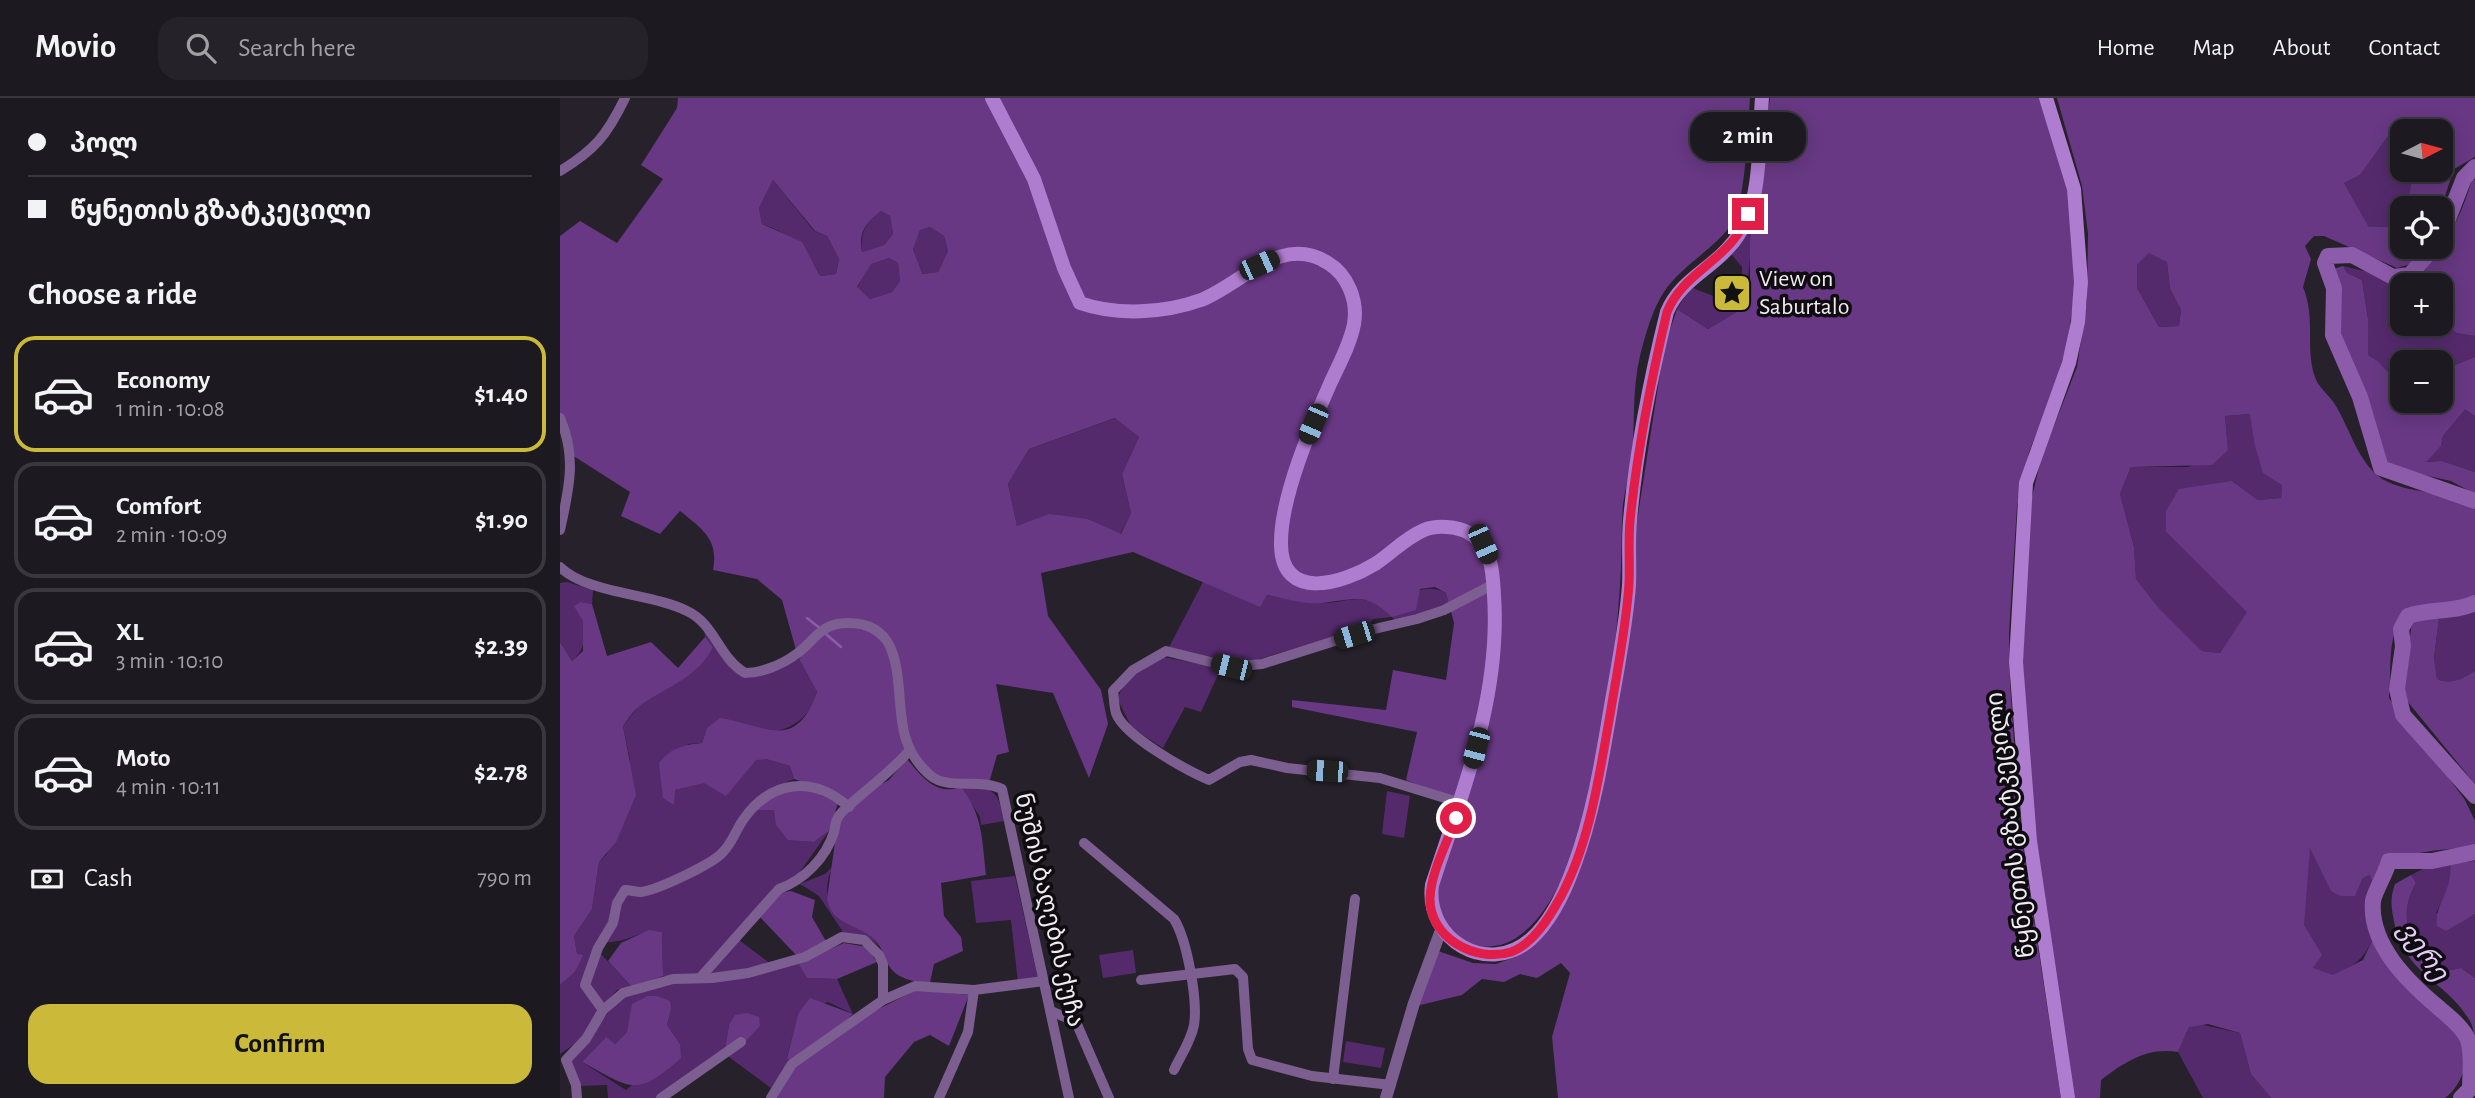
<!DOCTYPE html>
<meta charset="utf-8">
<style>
:root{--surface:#1c1920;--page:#252229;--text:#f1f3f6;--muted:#a0a0a5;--line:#3a383e;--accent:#cbba39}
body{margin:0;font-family:"Alegreya Sans","Noto Sans Georgian",sans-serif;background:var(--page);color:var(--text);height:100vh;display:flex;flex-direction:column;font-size:26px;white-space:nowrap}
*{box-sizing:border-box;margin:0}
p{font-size:23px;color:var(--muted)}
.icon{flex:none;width:38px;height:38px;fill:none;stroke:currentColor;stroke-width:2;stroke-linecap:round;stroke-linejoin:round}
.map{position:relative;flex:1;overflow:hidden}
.drawer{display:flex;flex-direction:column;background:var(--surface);width:560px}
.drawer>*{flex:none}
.guide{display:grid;align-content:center;height:154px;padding:0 28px;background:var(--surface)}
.needle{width:46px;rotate:84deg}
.fabs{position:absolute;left:1830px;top:21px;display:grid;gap:14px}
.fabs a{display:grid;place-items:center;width:63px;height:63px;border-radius:14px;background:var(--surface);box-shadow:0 4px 18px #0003,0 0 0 2px var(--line);font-size:35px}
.end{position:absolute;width:32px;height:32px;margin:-16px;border:9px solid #e11d48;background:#fff;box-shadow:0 0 0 4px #fff}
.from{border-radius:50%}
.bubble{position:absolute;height:49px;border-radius:21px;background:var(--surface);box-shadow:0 4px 18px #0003,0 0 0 2px var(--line);font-size:23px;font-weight:600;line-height:49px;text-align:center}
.car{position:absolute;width:21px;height:42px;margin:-21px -10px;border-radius:9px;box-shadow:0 0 5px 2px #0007;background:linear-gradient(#222 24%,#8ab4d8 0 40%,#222 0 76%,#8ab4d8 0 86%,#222 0)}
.guide b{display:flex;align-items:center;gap:24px;height:66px;font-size:26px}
.guide b+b{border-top:2px solid var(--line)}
.guide i{width:18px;height:18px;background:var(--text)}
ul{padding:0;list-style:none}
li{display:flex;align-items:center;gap:21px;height:116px;margin:0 14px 10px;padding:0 14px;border:4px solid var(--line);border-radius:21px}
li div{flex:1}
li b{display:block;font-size:26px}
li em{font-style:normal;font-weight:600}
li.current{border-color:var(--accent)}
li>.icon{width:63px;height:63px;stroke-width:1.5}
h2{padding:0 28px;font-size:32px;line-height:84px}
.pay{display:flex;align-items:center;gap:18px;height:77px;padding:0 28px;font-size:26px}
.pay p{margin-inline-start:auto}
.primary-button{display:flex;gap:14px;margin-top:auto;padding:14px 28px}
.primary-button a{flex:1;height:80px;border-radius:21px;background:var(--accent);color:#111;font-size:28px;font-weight:600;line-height:80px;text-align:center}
header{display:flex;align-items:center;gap:42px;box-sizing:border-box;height:98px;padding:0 35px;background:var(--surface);border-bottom:2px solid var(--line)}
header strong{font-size:33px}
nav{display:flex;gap:38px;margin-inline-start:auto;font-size:24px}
.search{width:490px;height:63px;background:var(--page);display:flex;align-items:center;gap:18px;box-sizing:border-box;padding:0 24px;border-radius:21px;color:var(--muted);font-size:26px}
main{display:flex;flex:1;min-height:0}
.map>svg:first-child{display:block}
.green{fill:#542a6d;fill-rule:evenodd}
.forest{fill:#683884;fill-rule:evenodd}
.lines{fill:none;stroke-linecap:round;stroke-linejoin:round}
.stream{stroke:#8c5baa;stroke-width:2.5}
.river{stroke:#8c5baa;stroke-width:16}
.minor{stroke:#7c5e90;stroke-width:10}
.tertiary{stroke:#7c5e90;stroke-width:12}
.secondary{stroke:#af7dcf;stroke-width:14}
.route{stroke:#e11d48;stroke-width:9}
.labels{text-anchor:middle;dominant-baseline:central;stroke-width:7;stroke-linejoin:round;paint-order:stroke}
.poi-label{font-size:24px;fill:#efebf1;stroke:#0e0c10;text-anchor:start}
.street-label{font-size:24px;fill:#efebf1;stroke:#0e0c10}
.water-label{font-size:26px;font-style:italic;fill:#e6cdf8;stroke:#0e0c10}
</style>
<header>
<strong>Movio</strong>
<div class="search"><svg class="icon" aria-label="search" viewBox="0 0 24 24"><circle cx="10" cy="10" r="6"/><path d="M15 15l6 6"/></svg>Search here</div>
<nav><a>Home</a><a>Map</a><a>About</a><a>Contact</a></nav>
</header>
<main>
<section class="drawer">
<div class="guide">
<b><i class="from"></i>პოლ</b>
<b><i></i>წყნეთის გზატკეცილი</b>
</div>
<h2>Choose a ride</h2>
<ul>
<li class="current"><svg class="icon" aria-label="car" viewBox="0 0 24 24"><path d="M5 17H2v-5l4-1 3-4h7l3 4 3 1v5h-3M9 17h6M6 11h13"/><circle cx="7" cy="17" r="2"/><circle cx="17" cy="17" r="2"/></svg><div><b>Economy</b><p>1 min · 10:08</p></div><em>$1.40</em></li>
<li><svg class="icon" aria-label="car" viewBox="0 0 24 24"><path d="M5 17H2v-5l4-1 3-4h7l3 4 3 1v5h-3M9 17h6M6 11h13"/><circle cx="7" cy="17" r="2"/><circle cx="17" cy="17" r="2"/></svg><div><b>Comfort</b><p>2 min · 10:09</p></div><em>$1.90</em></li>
<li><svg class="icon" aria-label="car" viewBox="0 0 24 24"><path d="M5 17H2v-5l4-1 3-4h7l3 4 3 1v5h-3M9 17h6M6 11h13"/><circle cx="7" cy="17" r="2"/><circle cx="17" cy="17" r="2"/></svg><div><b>XL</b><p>3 min · 10:10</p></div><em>$2.39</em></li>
<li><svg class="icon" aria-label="car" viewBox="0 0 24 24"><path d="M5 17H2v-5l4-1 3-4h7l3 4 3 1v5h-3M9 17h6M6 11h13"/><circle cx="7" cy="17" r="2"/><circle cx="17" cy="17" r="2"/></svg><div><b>Moto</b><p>4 min · 10:11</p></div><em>$2.78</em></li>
</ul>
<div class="pay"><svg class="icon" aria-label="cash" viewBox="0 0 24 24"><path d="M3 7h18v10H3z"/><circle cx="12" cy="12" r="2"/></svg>Cash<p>790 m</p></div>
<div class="primary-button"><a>Confirm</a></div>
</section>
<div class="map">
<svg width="1915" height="1000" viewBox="0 0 1915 1000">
<rect width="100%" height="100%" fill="#26212a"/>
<!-- green -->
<g class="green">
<path d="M1837,26L1854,28L1858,33H1843V72H1859L1852,81L1848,109L1843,110V115L1830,129H1809L1784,85L1800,77Z"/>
<path d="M213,82L254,133L267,138L279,161L276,176L260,178C246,149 232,137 202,126L199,110Z"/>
<path d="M1195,112L1188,180L1190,206L1148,231L1117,211L1130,189L1156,199L1182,184V169L1171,156Z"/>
<path d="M321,113L330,118L333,136L324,147L302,154C300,133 306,125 321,113Z"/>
<path d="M370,129L384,138L388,153L378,174L361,176L353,150L360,132Z"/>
<path d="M1590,154L1607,164L1610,191L1621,212L1619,228L1599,229L1577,190V167Z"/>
<path d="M329,160L338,165L340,183L332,194L310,201L297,190L310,166Z"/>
<path d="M1783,168L1813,175L1843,194V226H1881V220L1896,235L1915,238V259L1895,267L1881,278V264H1843V284L1838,285L1818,263L1808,257V221L1802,182L1787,175Z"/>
<path d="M1905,310L1915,318V374L1882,363L1865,364L1881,348L1883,338Z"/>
<path d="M1691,316L1694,344L1722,387L1721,400L1698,402L1672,383L1606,434L1688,514L1660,555L1642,553L1598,509L1576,481L1574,449L1560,396L1571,369H1628L1668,352L1665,318Z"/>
<path d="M556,320L579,339L562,376L571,415L560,437L528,421L457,428L448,386L469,351Z"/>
<path d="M7,484L33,492L32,506L21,504C24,527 31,547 12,563L0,544V485Z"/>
<path d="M643,484L700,508L707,497C723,500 741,505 758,505C786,506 796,493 823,510C844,499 863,483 886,495L889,505L836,523L832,519L813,521L807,529L686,565H677L608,551Z"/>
<path d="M1915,510V573C1903,581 1890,587 1877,581L1874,560L1879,519L1872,516L1907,514Z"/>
<path d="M144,529L177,573L239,561L257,594C248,620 238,627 212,635L202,631L147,630L142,645L128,646L115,692L185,673L196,661H206L230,668L234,681C208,691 191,703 176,727C171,735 166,748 159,754C136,774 93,793 64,790L23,890L40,911L22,941L0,956V887L15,874L22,857H17L14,838L32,811L39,764L47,756L70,662L63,628L79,608L131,575L153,549L145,539Z"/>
<path d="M603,559L661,570L641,614L625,609L603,650L572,630L557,600L569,579Z"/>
<path d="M401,689C433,690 438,690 444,723L421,727L420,719Z"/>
<path d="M827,693L850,698L844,740L822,736Z"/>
<path d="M197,712H214L241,743L254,744L269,733L232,785L139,878H103L102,834C81,830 67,846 45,844L65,795L83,798L165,757L186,724Z"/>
<path d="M1715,717L1802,781L1809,777L1813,784C1806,802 1806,824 1812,843C1799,871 1785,867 1764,886L1580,806Z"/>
<path d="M1890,766L1892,782L1876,815L1906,820L1915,816V880L1901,870L1877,875C1851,849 1836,820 1856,785L1851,777L1865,770Z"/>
<path d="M274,767C269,775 267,784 267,794C269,835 306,821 319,848L310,841L283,834L259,798L240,786L265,776Z"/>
<path d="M455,778L478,881L458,885L451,822L416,825L411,783Z"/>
<path d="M179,842L211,866L146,877Z"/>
<path d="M573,852L576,875L543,880L539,857Z"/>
<path d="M39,854L72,889L57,892L44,906L28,888Z"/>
<path d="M238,865L247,880L277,881L293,916L268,904L238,916L227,959L231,963L211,990L166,957L200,928L169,927L165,951L97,1000H48L47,987L19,988L10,963L58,902L108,885ZM87,898H97L111,912L107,927L120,946L66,992L22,964L45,940L55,946L67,934L73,906Z"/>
<path d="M1639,926L1680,935L1691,976L1711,1000H1643L1618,954L1629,929Z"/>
<path d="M786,943L825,950L821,970L783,964Z"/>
</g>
<!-- forest -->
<g class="forest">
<path d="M118,0H1190C1188,29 1186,105 1171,127C1153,152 1121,168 1104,194C1092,212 1085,238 1080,258C1072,291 1075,326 1072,360C1070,375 1065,391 1063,406C1061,434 1062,461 1060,488C1054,573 1033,809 946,845C925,853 898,848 884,831C879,824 875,808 876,799C876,782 887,763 892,747C912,680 957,532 932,468C931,497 936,528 934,558C930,608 914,657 901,705L846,682L857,634L732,609V602L826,612L833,572L886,582L894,525L886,495L875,489L860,491L856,512L832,519C805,493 794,502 761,505C744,507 724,500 707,497L700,509L573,454L481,475L488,518L541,592L548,626L529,680L493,595L436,586L449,654L437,657L429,685C412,684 385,690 371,679C359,669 349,653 345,638C334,602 350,545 307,528C296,524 280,523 270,527C256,532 249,546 236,552L222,502L197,481L153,472C159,441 142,431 120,413L100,436L61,418L70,394L12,357L0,320V138L20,123L57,145L103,81L81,67L117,10ZM213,82L255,133L267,138L279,161L276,176L260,178L242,144L202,126L199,110ZM321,113L330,118L333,136L324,147L302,154C298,134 306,125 321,113ZM370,129L384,138L388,153L378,174L362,176L353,151L360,132ZM329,160L338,165L340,183L332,194L310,201L297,189L311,166ZM555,320L579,339L562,376L571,415L561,436L528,421L489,416L457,428L448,386L469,351Z"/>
<path d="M1210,0H1479L1509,93L1515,193L1507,246L1493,294L1469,354L1457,408L1449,535L1450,585L1460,730L1501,1000H998L992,939L1010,875L1001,865L977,880L960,876L944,884L922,881L902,897L856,908L878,853L913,865L936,866L955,859L979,842L1027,744L1104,250L1117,211L1148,231L1190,206V143Z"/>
<path d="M1497,0H1915V59L1894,71L1881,110H1847L1852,81L1859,72H1881V33H1858L1854,28L1837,26L1800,77L1784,85L1809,129H1830L1843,115V149H1862L1851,166L1837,170L1764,138H1754L1745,148L1751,161L1743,189C1756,220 1745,251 1755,279C1758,289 1769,297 1774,305C1790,329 1799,371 1828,384C1856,397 1887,392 1915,408V499C1899,507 1883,505 1866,507C1822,514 1833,568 1829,600L1905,702L1915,723V748C1896,751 1862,752 1846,759C1828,768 1810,788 1811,809C1812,856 1844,885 1876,915C1884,923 1897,932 1902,942C1912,960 1901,989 1885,1000H1711L1691,976L1680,935L1648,926L1629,929L1618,954C1587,949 1565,964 1541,982L1540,1000H1511L1471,711L1461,583L1471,403L1481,361L1517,269L1527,203L1528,136L1522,88ZM1589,155L1607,164L1610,191L1621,212L1619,228L1599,229L1577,190V167ZM1690,316L1694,344L1703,375L1722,387L1721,400L1698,402L1672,383L1619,391L1606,413V434L1687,514L1660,555L1642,553L1598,509L1576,481L1574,449L1560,396L1571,369L1652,367L1668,352L1665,318ZM1750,750L1771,793L1781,798H1795L1802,781L1809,777L1813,784C1806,802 1806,824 1812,843L1803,862L1773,877L1753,870L1762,857L1744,827Z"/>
<path d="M1912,81L1915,82V238L1896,235L1881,220V187H1843V194L1827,184L1858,181C1884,149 1901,121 1912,81Z"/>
<path d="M1783,168L1787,175L1802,182L1808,221V257L1818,263L1838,285L1843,284V303H1881V278L1895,267L1915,259V318L1905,311L1883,338L1881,348L1866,364L1882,363L1915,374V396L1891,383L1828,369C1815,346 1813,321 1804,296C1798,277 1783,262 1779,242C1775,217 1779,195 1773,171Z"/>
<path d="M21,504L32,506L47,558L91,544L118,570L145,539L153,549C138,579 107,589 81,607C74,612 68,621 63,628L76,697L56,744L39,764L32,811L14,838L17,856L23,857L15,874L0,887V544L12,563L23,553V523L14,508Z"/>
<path d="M1872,516L1879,519L1874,560L1877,581C1890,587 1903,581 1915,573V686L1848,604L1843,589L1852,524Z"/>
<path d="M284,527L316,535L332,562L345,654L290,705L280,696L234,681L230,668L206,661L196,662L166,698L144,685L115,692L114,707L103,700L99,665C111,650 123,647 142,645L147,630L160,620C206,627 235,655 257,594L239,561L262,535Z"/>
<path d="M347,661C362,679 376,698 401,689C423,717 422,742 426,777L381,785L384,818L401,839L403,853L374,866L370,885C359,884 348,883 338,877C324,868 325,851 314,841C297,825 271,828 267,800L278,724L312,691L329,682Z"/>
<path d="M233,689L252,693L278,705L269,733L254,744L228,742L216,727L214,712H197L209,698Z"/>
<path d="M1915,763V816L1886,833L1877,828C1874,805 1893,795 1890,766Z"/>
<path d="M1851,777L1856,785C1836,820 1851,849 1877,875L1901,870L1915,880V946C1914,940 1914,931 1911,925C1888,882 1845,879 1834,823C1831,808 1830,800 1835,786Z"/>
<path d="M231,793L255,802L252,819L267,845L237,858L199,818L219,795Z"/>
<path d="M89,832L102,834L103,878L72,889L48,863L61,845Z"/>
<path d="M284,845L307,849L317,864L277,881L247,880L238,865Z"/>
<path d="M357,892L409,897L389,948L370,937L354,944L325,979L324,1000H217L235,969L276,941L304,918Z"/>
<path d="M87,898H97L110,903L111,912L107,927L120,946L121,960C76,1000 72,991 22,964L46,939L55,946L67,934L72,906Z"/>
<path d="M250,900L293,916L271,936L231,963L227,960L238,916Z"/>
<path d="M187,915L199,919L200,928L184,945L165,951L169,927L175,917Z"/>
</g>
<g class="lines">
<!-- stream -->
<g class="stream">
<path d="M247,520L261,531"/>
<path d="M266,536L281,549"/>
</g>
<!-- river -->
<g class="river">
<path d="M1881,139L1904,80L1915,69"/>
<path d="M1874,149L1850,177L1833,179L1792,157L1768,158L1765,165L1774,190L1773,237L1800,299L1821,370L1915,403"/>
<path d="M1915,505C1895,515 1870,510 1848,518L1841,531L1843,548L1837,591L1843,617L1915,698"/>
<path d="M1901,1000L1910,991C1910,976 1913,956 1908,942C1904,930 1888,918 1879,910C1849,885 1809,847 1813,803C1814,795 1826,775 1829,763H1872L1915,754"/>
</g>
<!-- minor -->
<g class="minor">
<path d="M0,73C35,52 47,37 65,0"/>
<path d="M0,320C17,359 9,391 0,432"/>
<path d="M0,469C28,496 91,495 127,513C155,526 159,560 185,575C201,575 221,567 235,557C254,544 260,525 287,525C351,524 333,597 345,638C349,653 359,668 371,678C388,692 420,680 442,691L509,1000"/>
<path d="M901,705L820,680L727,670L691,662L680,664L649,682C626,672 564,638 556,615C554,608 554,600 553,593L573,572L606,553L671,569L702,566L806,533L857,521L884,512L934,486"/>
<path d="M524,745L614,821C627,842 638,902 634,927C631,943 621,957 614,972"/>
<path d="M140,880L219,791C244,782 266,760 274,734C276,726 275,721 282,714C305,692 329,676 350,652"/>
<path d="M581,882L675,871L683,879L688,951L692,962L752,978L831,987"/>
<path d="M43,912L25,887L38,850L53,825L57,805L65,792C70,792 76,794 81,794C97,792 153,766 163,754C172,745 176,732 183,722C211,682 252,677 289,709"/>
<path d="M491,913L516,924L549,1000"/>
<path d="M773,981L795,801"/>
<path d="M17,1000L16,987L6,962L26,941L43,912L63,895L113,881L152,880L188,875L245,859L282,839L304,842L319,857L323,866V902"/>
<path d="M101,1000L181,944"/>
<path d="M211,1000L232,966L323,902L355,888L414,892L484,883"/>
<path d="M379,1000L408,934L414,892"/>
</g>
<!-- tertiary -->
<path class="tertiary" d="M826,1000L854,905L881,832"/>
<!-- secondary -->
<g class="secondary">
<path d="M432,0L474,81L504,170L520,205C557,218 605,215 641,202C682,186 721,135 768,165C788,177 798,203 794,226C790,247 779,266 770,286C751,329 720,400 721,447C722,505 784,485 815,466C832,455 845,440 864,432C876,427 897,428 909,435C931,447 933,473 934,497C941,598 903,692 872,787C865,842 928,879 971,841C991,823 1005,793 1014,768C1033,717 1042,662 1051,608C1058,568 1066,528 1069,487C1070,466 1068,445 1070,423C1076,353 1090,282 1107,214C1120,183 1148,173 1169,149C1204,111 1198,49 1202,0"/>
<path d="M1486,0L1514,91L1521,184L1518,224L1509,265L1466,385L1456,564L1470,743L1508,1000"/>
</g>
</g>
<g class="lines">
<!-- route -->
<path class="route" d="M896,720C887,745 871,774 870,800C869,840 916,865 951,854C973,846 989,820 1000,800C1030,745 1039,678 1050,617C1057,574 1066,530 1069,486C1070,465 1068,444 1070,423C1077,353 1091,282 1107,214C1124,172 1174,160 1188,116"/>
</g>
<!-- icons -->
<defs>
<g id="sight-square" transform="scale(2.0125)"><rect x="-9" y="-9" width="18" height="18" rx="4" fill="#cbba39" stroke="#0e0c10"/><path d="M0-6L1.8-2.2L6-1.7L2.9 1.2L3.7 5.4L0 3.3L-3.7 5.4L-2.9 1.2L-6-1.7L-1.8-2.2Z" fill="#111"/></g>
</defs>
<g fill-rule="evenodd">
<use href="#sight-square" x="1172" y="195"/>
</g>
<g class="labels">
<!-- poi labels -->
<g class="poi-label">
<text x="1199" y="181">View on<tspan x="1199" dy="28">Saburtalo</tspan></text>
</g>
<!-- street labels -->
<g class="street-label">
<text transform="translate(1451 727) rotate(-97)">წყნეთის გზატკეცილი</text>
<text transform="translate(489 812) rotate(77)">ნუშის ბაღების ქუჩა</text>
</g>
<!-- water labels -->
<g class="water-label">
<text transform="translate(1863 853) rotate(54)">ვერე</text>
</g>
</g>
</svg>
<div class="fabs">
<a><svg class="needle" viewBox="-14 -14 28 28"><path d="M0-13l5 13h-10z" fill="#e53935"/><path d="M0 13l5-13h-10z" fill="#a0a0a5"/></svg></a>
<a><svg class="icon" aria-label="locate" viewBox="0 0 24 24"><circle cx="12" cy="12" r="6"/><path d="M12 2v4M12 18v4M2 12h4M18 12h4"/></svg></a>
<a>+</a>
<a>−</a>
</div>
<i class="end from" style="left:896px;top:720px"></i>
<i class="end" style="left:1188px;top:116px"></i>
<div class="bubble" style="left:1130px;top:14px;width:116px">2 min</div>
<i class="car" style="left:699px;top:167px;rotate:66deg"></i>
<i class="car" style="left:753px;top:326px;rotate:203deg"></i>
<i class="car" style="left:923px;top:446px;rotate:156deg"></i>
<i class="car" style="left:794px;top:537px;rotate:253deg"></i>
<i class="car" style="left:671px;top:569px;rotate:284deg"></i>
<i class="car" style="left:916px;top:650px;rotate:195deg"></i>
<i class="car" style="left:767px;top:673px;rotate:274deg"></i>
</div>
</main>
